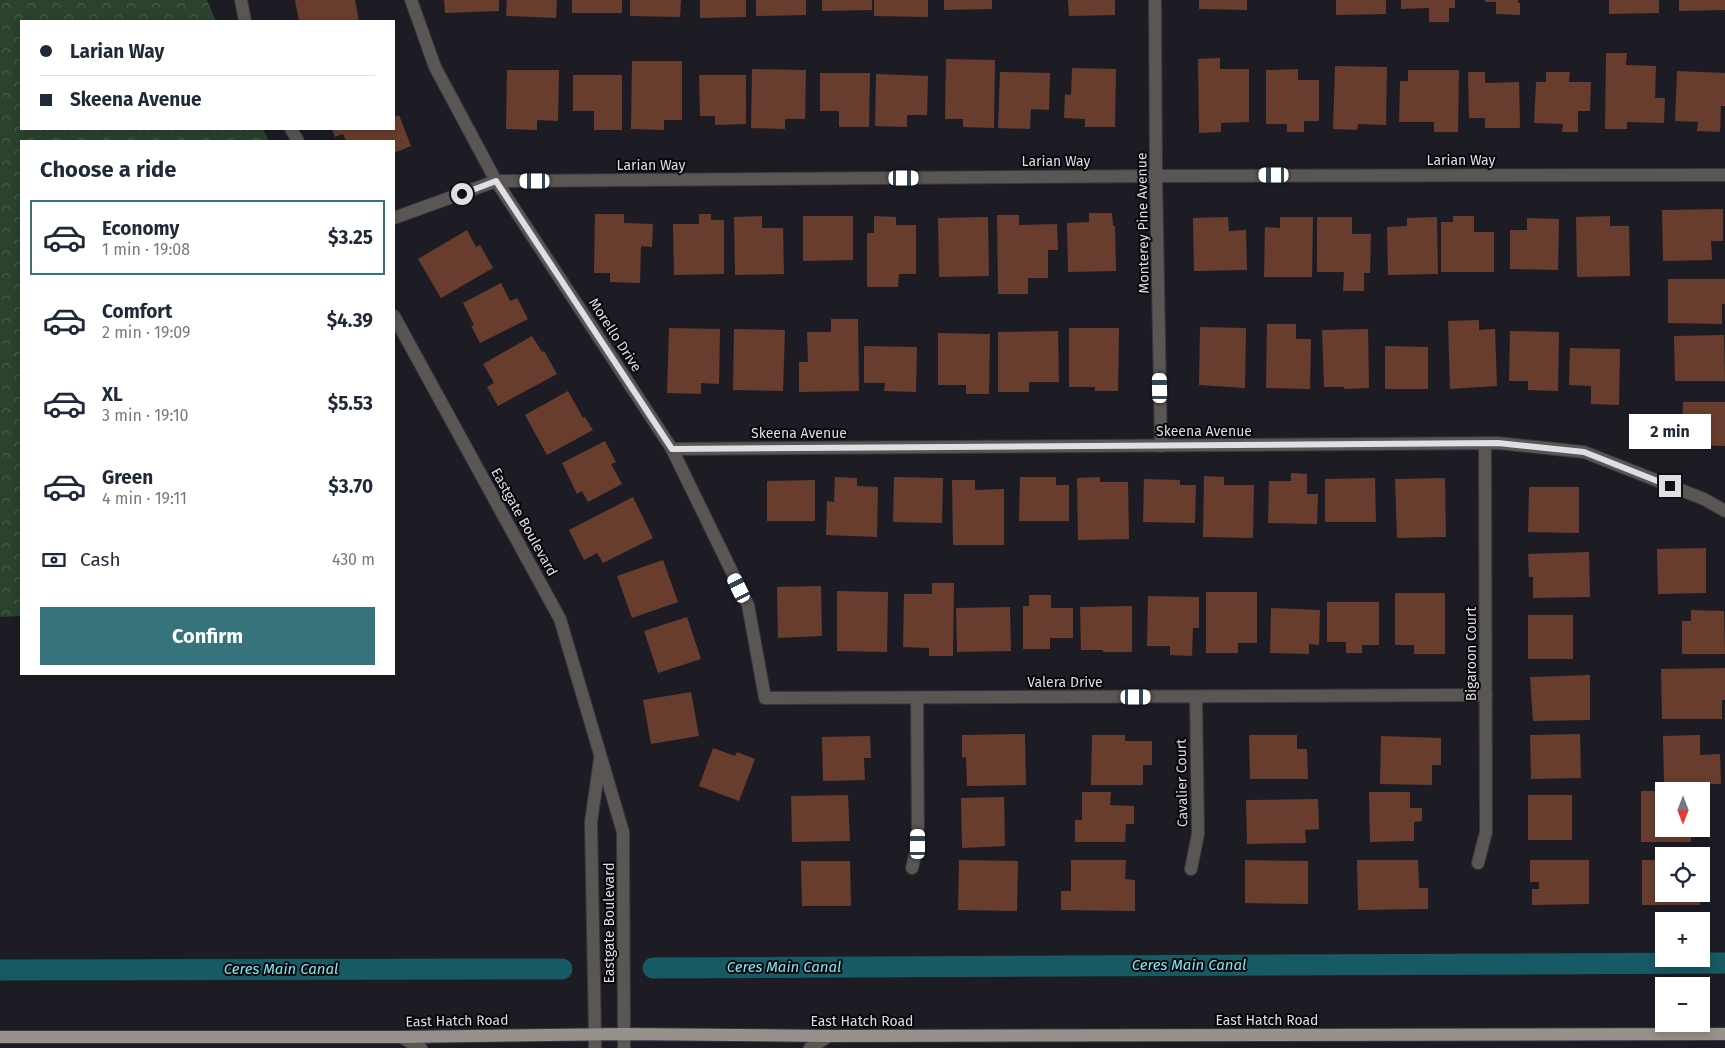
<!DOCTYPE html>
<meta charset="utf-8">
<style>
:root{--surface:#fff;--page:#f2f2f3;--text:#1f2937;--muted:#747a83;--line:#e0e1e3;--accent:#36737b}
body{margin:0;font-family:"Fira Sans",sans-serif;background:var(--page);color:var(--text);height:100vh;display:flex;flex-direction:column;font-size:19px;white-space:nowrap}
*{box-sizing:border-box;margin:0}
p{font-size:16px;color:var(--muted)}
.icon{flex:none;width:28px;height:28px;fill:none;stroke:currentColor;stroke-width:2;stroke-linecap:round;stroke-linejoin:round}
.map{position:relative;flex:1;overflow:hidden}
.sheet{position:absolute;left:20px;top:140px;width:375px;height:535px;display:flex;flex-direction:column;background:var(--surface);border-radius:0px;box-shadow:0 2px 8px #0003}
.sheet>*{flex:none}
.banner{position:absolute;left:20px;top:20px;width:375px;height:110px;border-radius:0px;box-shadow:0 2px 8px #0003;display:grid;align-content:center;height:110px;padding:0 20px;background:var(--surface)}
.needle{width:32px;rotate:180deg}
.buttons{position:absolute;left:1655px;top:782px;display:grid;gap:10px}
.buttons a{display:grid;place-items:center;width:55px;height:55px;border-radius:0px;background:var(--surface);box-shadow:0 2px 8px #0003;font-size:25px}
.end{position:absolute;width:22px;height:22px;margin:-11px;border:6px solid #dfdee4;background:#111;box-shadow:0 0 0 2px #111}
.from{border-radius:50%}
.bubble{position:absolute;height:35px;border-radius:0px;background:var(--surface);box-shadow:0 2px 8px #0003;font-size:16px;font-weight:700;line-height:35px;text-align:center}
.car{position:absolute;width:15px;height:30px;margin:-15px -8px;border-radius:6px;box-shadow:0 0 4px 1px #0007;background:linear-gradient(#fff 24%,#345 0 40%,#fff 0 76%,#345 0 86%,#fff 0)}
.banner b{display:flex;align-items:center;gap:18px;height:48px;font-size:19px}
.banner b+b{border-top:1px solid var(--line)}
.banner i{width:12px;height:12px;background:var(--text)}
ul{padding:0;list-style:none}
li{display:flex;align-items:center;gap:15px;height:75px;margin:0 10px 8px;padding:0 10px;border:2px solid transparent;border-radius:0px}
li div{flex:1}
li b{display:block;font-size:19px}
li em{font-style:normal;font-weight:700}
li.current{border-color:var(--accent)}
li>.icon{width:45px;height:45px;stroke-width:1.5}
h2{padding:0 20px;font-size:22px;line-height:60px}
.pay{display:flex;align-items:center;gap:12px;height:55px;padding:0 20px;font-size:19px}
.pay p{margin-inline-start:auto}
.action{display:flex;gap:10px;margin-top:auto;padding:10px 20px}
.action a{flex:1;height:58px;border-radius:0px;background:var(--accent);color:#fff;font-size:20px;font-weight:700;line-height:58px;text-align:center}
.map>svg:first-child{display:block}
.forest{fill:url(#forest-crowns)}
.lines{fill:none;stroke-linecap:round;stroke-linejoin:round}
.canal{stroke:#175a63;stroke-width:21}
.building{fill:#683d2e}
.lane-casing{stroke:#38373f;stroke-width:14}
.street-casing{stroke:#38373f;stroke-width:14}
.primary-casing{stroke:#38373f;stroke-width:14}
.lane{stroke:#5a5654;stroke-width:12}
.street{stroke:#5a5654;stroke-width:12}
.primary{stroke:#98908b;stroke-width:12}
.route{stroke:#dfdee4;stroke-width:6}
.labels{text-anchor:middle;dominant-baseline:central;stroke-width:4;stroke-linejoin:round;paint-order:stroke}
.street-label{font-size:14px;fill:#dfdee4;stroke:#07070a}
.water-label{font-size:15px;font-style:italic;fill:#81e5f4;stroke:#07070a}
</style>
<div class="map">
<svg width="1725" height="1048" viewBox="0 0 1725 1048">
<defs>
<pattern id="forest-crowns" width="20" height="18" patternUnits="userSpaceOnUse" patternTransform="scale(1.25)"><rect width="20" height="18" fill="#2b422f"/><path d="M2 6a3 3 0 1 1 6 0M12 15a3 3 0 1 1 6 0" fill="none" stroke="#495d4d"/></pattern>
</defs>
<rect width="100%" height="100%" fill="#1d1c24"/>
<!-- forest -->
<path class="forest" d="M0,0H207L216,21H21V129H263L269,141H21V616L0,617Z"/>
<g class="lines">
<!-- canal -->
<g class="canal">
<path d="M653,968L1725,963"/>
<path d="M0,970L562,969"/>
</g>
</g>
<!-- building -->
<g class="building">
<path d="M295,0H355L359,21H299Z"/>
<path d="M444,0H499V11L445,13Z"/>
<path d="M507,0H557L556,18L506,16Z"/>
<rect x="572" y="0" width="50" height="13"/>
<path d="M630,0H681L680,17L630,16Z"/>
<path d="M700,0H746V17L700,18Z"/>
<path d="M756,0H806V15L756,16Z"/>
<path d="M822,0H872V10L822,11Z"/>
<path d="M874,0H928V17L874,16Z"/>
<path d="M944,0H992V9L944,10Z"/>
<path d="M1068,0H1115V15L1069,16Z"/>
<path d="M1199,0H1247V10L1199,9Z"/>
<path d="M1336,0H1386V14L1336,15Z"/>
<path d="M1401,0H1455V8H1449V22H1429V8L1401,9Z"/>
<path d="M1485,0H1518V3H1520V15L1496,14V2H1485Z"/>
<path d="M1609,0H1659V13L1609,14Z"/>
<path d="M1679,0H1725V10L1679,11Z"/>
<path d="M1606,53H1627L1626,65L1656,66L1655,98H1665L1664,123L1627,122V129H1605Z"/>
<path d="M1220,58V69H1249V122L1221,123V132L1199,133L1198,59Z"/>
<path d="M946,59L995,60L994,128L963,127V119H945Z"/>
<path d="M632,61H682V120H664V130L631,129Z"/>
<path d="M1335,66L1387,67L1386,125L1358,124L1357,130L1333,129Z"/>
<path d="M1072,68L1116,69L1115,127H1085V119L1064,118L1065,94L1071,95Z"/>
<path d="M752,69L806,70L805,119H785V129L751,128Z"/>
<path d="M1298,69V80H1319V121H1304V132H1287V124H1266V70Z"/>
<path d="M507,70H559L558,121L537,120V130L506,129Z"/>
<path d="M1408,70H1459L1458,132H1434V122H1399L1400,81H1408Z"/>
<path d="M1677,71L1725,73V106H1721L1720,132L1697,131L1698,122L1675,121Z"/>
<path d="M1000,72L1050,73L1049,110L1031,109L1030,129L998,128Z"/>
<path d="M1468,72H1485V83L1519,82L1520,128H1485V118H1469Z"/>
<path d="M1546,72H1570L1569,82H1591L1590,111H1578V132H1562L1563,124L1534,123L1536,82H1546Z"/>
<path d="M820,73H870L869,127H839V111H820Z"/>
<path d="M876,74L928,76L927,115H907V127L875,126Z"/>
<path d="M573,75H622V130H594V111H573Z"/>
<path d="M699,75H746V124L715,125V116H700Z"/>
<path d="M399,115L411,146L394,153V141H346L343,134L335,137L332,129H394V117Z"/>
<path d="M1723,209V241H1711L1712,260L1663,261L1662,210Z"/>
<path d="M1089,213H1112L1113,226H1115L1116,271L1068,272L1067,223L1089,222Z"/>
<path d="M595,214H624V223L653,224L652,247L641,246L640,283L610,282V273H594Z"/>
<path d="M699,214H711V220H724V274L674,275L673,224H699Z"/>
<path d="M997,215H1019V225L1057,224L1058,250H1048V278H1028V294H998Z"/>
<path d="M762,216V228H783L784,274L735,275L734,217Z"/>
<path d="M803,216H853V260L803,261Z"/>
<path d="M874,216L896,217V225H916V274H899L898,287H867V233H874Z"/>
<path d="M1453,216H1474V232H1494V272H1441V222H1453Z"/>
<path d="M1610,216V226H1629L1630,276L1577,277L1576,217Z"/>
<path d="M988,217L989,276L939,277L938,218Z"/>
<path d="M1228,217L1229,231L1246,230L1247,270L1194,271L1193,218Z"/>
<path d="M1280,217H1313L1312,277H1264L1265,227L1280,228Z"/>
<path d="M1317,217H1352V234H1371L1370,273H1364V291H1343L1344,272H1317Z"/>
<path d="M1437,217L1438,274L1388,275L1387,227L1407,226V218Z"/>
<path d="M1527,218L1559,219L1558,270L1510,269V230H1527Z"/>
<path d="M467,230L476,247L480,245L493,268L441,298L418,259Z"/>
<path d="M1668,279H1725V304H1722V324L1668,323Z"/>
<path d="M501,283L510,301L517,298L528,319L480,343L471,326L474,325L463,303Z"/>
<path d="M831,319H858L859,391L799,392V362H808L807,332H831Z"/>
<path d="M1479,320V330L1495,329L1497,386L1450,389L1448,321Z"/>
<path d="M1267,324H1296V339H1311L1310,389L1266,388Z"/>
<path d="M1200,327L1246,328L1245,388L1199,385Z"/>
<path d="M669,328L720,329L719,384L701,383V394L667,393Z"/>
<path d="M1069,328H1119L1118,391H1095V387H1069Z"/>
<path d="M734,329L785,330L783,391L733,390Z"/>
<path d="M1368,329L1369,388L1344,389V387H1324L1322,330Z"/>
<path d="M1058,331L1059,382H1029V392H998V332Z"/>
<path d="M1510,331L1559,332L1558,391L1528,390V381H1509Z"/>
<path d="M938,333L990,334L989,394H966V385H938Z"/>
<path d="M1724,335L1725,381H1675L1674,336Z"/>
<path d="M532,336L542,352L544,351L557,374L498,406L487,387L494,383L483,364Z"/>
<path d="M864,346L917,347L916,392L884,391L885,383H864Z"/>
<path d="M1385,346L1428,347V389H1385Z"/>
<path d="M1570,348L1620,349L1619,405L1591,404V386L1569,385Z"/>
<path d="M568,391L583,418L585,417L593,430L547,455L525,415Z"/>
<path d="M1683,402H1725V446L1682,445Z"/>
<path d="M605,441L616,462L611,464L622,484L588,502L582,491L577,494L562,463Z"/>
<path d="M1291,473L1307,474V494H1318L1317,524L1268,523L1269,481H1291Z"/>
<path d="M1204,476L1224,477V485H1254L1253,538L1203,537Z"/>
<path d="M835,477L857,478V486L878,487L877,537L826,535L827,501L834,502Z"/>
<path d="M894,477L943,478L942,523L893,522Z"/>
<path d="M1020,477H1056V485H1069V521H1019Z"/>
<path d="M1100,477V482H1128L1129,539L1078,540L1077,478Z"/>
<path d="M1375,478L1376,522H1325V479Z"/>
<path d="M1445,478L1446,537L1397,538L1395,479Z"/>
<path d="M1144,479L1180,480V485H1196L1195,523L1143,522Z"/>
<path d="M815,480V521H767V481Z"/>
<path d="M952,480H975V490L1004,489V545H953Z"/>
<path d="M1529,487H1579V533L1528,532Z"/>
<path d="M633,497L653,538L603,563L597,553L584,560L569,530Z"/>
<path d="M1706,548V593L1658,594L1657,549Z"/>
<path d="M1589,552L1590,597L1533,598V577H1529L1528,554Z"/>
<path d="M663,560L678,602L632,618L617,576Z"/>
<path d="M932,583H954L953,656H929V648L903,647L904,594H932Z"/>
<path d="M821,586L822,636L778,638L777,587Z"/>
<path d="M837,591L888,592L887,652L837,651Z"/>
<path d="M1206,592H1257V643H1238V653H1206Z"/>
<path d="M1395,593H1445V654H1414V645H1395Z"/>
<path d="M1029,595H1051V608H1073V638H1050V649H1023V606H1029Z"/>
<path d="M1148,596L1199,597V628H1193L1192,656L1170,655V646H1147Z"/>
<path d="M1327,602H1379V645H1362V653H1346V642H1327Z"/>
<path d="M1132,606V652H1103V650H1081L1080,607Z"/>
<path d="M1010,607L1011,651L957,652L956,608Z"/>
<path d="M1271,608L1320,610L1319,645L1309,644V654L1270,653Z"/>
<path d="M1691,610L1724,611L1725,654H1682V621H1691Z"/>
<rect x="1528" y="615" width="45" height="44"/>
<path d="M687,617L701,659L658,673L644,631Z"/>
<path d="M1725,668V700H1722V719H1662L1661,669Z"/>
<path d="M1590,675V720L1533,721L1530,677Z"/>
<path d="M691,692L699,736L651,744L643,700Z"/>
<path d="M1025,734L1026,785L967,786L966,757L962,758V735Z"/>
<path d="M1580,734L1581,778L1531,779L1530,735Z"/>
<path d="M1092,735H1125V741H1152V765H1143V785H1091Z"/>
<path d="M1249,735H1297V749H1307L1308,779H1250Z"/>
<path d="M1700,735V755L1720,754L1721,784L1664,785L1663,736Z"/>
<path d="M870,736L871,758H864L865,780L823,781L822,737Z"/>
<path d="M1381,736L1441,738V765H1432V785L1380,784Z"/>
<path d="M713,748L735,756L737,752L755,759L739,801L699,786Z"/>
<path d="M1641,791H1664V829H1691V842H1641Z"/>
<path d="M1082,792H1111L1110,805L1134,806V824H1126L1125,842H1075V820H1082Z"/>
<path d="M1369,792H1410V808H1422V821L1414,822V841L1370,842Z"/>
<path d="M848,795L850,841L792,842L791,796Z"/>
<rect x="1528" y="795" width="44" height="45"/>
<path d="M1004,797L1005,846L962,848L961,798Z"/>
<path d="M1318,799L1319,829L1305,830L1306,843L1247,844L1246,800Z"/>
<path d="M959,860L1018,861L1017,911L958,910Z"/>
<path d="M1071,860H1126L1125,879L1135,880V911L1061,910V891H1071Z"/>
<path d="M1245,860L1308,861V904L1245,903Z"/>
<path d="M1357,860H1418L1419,888H1428V909L1358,910Z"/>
<path d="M1530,860H1589V904L1532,905V889H1539V882H1530Z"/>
<path d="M1642,860H1664V894H1700V905H1642Z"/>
<path d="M801,861H850L851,906H802Z"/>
</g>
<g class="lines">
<!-- lane casing -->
<g class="lane-casing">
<g id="lane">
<path d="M624,1034V1048"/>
<path d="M595,1035V1048"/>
<path d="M401,1037L421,1048"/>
<path d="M810,1048L829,1036"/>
</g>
</g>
<!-- street casing -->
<g class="street-casing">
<g id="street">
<path d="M241,0L245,21"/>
<path d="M411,0L435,67L496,181L672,449L748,605L765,698L1486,695"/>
<path d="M1155,0L1156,176L1161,446"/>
<path d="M291,129L298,141"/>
<path d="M394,218L496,181L1156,176L1725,175"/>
<path d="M394,316L560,619L623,832L624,1034"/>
<path d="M672,449L1498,443L1584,452L1704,499L1725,511"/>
<path d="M1478,863L1486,832L1485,444"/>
<path d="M912,868L918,844L917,698"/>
<path d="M1191,869L1198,834L1196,697"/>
<path d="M595,1035L591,822L600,759"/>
</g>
</g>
<!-- primary casing -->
<g class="primary-casing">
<path id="primary" d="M0,1037H401L624,1034L829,1036L1725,1034"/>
</g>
<!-- lane -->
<use href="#lane" class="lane"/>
<!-- street -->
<use href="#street" class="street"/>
<!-- primary -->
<use href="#primary" class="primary"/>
</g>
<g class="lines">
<!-- route -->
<path class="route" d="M462,194L496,181L672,449L1498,443L1584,452L1670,486"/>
</g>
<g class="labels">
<!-- street labels -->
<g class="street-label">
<text x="1461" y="160">Larian Way</text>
<text x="1056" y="161">Larian Way</text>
<text x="651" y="165">Larian Way</text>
<text transform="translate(1143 223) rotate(-91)">Monterey Pine Avenue</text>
<text transform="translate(615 335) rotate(57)">Morello Drive</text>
<text x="1204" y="431">Skeena Avenue</text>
<text x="799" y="433">Skeena Avenue</text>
<text transform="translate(524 522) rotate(61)">Eastgate Boulevard</text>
<text transform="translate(1471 654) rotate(-90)">Bigaroon Court</text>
<text x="1065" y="682">Valera Drive</text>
<text transform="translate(1182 783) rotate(-91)">Cavalier Court</text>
<text transform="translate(609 923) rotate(-90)">Eastgate Boulevard</text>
<text x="1267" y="1020">East Hatch Road</text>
<text transform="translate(457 1021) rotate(-1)">East Hatch Road</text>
<text x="862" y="1021">East Hatch Road</text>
</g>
<!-- water labels -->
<g class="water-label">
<text x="1189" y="965">Ceres Main Canal</text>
<text x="784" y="967">Ceres Main Canal</text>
<text x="281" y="969">Ceres Main Canal</text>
</g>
</g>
</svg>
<div class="buttons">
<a><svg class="needle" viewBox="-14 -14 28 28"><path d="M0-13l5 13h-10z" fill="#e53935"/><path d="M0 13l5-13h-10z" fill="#747a83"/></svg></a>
<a><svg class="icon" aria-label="locate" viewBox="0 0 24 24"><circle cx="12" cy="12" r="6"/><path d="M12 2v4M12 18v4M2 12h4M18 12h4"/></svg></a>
<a>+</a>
<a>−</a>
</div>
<i class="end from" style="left:462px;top:194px"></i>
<i class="end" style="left:1670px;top:486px"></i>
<div class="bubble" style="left:1629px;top:414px;width:82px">2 min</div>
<i class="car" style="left:1274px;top:175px;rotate:270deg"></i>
<i class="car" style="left:904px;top:178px;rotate:90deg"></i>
<i class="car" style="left:535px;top:181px;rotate:270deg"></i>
<i class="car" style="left:1160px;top:388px;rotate:359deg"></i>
<i class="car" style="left:739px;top:588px;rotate:334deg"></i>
<i class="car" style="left:1136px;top:697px;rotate:90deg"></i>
<i class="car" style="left:918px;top:844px;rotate:0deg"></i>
<div class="banner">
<b><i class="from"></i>Larian Way</b>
<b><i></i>Skeena Avenue</b>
</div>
<section class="sheet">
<h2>Choose a ride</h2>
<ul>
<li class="current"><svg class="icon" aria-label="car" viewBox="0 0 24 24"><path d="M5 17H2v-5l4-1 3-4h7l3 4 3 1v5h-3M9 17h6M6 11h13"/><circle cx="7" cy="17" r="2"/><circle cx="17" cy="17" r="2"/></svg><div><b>Economy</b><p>1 min · 19:08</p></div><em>$3.25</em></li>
<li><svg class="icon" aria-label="car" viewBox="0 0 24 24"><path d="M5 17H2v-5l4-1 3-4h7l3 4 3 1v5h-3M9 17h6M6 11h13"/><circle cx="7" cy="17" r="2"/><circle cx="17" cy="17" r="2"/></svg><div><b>Comfort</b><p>2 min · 19:09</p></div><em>$4.39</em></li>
<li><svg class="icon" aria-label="car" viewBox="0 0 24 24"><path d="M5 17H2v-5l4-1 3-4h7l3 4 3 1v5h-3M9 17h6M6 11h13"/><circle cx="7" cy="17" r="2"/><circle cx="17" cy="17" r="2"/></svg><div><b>XL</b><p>3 min · 19:10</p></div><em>$5.53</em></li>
<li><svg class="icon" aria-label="car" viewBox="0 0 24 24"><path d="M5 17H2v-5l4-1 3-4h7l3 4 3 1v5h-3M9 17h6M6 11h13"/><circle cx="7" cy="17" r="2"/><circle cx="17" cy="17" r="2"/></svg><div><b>Green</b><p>4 min · 19:11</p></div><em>$3.70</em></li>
</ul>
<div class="pay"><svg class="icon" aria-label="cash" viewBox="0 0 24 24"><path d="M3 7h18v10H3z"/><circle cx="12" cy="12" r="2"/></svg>Cash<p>430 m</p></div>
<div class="action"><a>Confirm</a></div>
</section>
</div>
